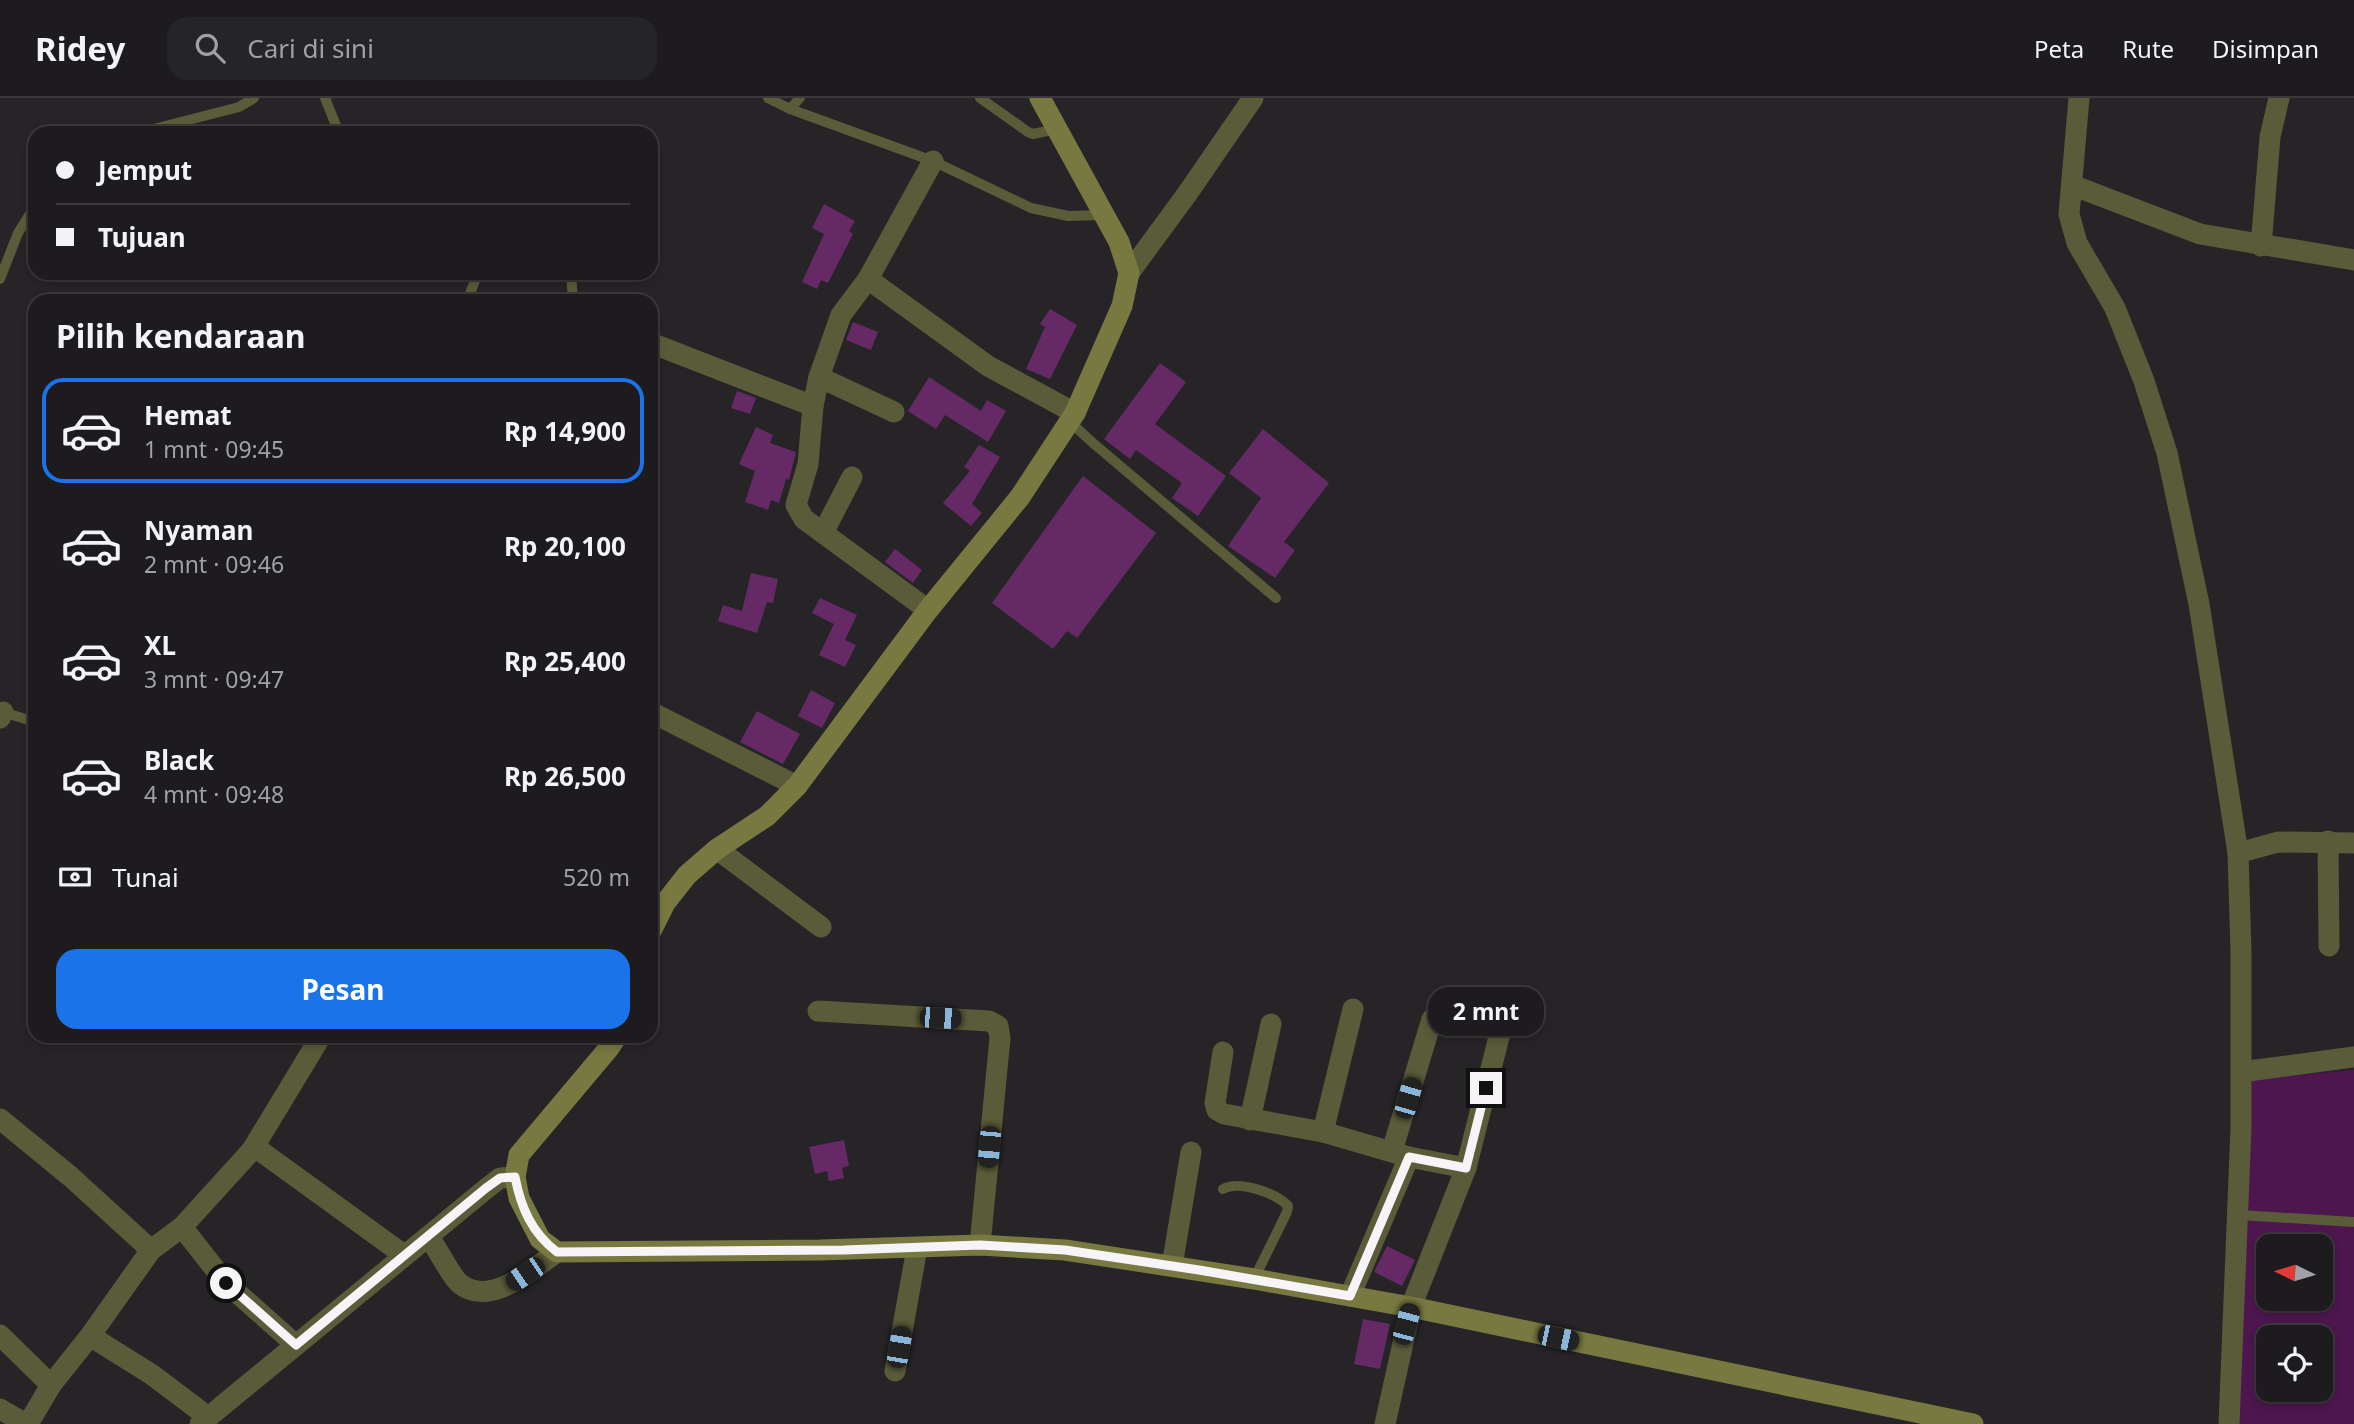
<!DOCTYPE html>
<html lang="id">
<meta charset="utf-8">
<style>
:root{--surface:#1d1b1d;--page:#252426;--text:#f1f3f6;--muted:#a0a1a4;--line:#3b393b;--accent:#1a73e8}
body{margin:0;font-family:"Noto Sans",sans-serif;background:var(--page);color:var(--text);height:100vh;display:flex;flex-direction:column;font-size:26px;white-space:nowrap}
*{box-sizing:border-box;margin:0}
p{font-size:23px;color:var(--muted)}
.icon{flex:none;width:38px;height:38px;fill:none;stroke:currentColor;stroke-width:2;stroke-linecap:round;stroke-linejoin:round}
.map{position:relative;flex:1;overflow:hidden}
.sheet{position:absolute;left:28px;top:196px;width:630px;height:749px;display:flex;flex-direction:column;background:var(--surface);border-radius:21px;box-shadow:0 4px 10px #0003,0 0 0 2px var(--line)}
.sheet>*{flex:none}
.hud{position:absolute;left:28px;top:28px;width:630px;height:154px;border-radius:21px;box-shadow:0 4px 10px #0003,0 0 0 2px var(--line);display:grid;align-content:center;height:154px;padding:0 28px;background:var(--surface)}
.needle{width:46px;rotate:275deg}
.buttons{position:absolute;left:2256px;top:1136px;display:grid;gap:14px}
.buttons a{display:grid;place-items:center;width:77px;height:77px;border-radius:14px;background:var(--surface);box-shadow:0 4px 10px #0003,0 0 0 2px var(--line);font-size:35px}
.end{position:absolute;width:32px;height:32px;margin:-16px;border:9px solid #f6f4f6;background:#111;box-shadow:0 0 0 4px #111}
.from{border-radius:50%}
.bubble{position:absolute;height:49px;border-radius:21px;background:var(--surface);box-shadow:0 4px 10px #0003,0 0 0 2px var(--line);font-size:23px;font-weight:700;line-height:49px;text-align:center}
.car{position:absolute;width:21px;height:42px;margin:-21px -10px;border-radius:9px;box-shadow:0 0 5px 2px #0007;background:linear-gradient(#222 24%,#8ab4d8 0 40%,#222 0 76%,#8ab4d8 0 86%,#222 0)}
.hud b{display:flex;align-items:center;gap:24px;height:66px;font-size:26px}
.hud b+b{border-top:2px solid var(--line)}
.hud i{width:18px;height:18px;background:var(--text)}
ul{padding:0;list-style:none}
li{display:flex;align-items:center;gap:21px;height:105px;margin:0 14px 10px;padding:0 14px;border:4px solid transparent;border-radius:21px}
li div{flex:1}
li b{display:block;font-size:26px}
li em{font-style:normal;font-weight:700}
li.active{border-color:var(--accent)}
li>.icon{width:63px;height:63px;stroke-width:1.5}
h2{padding:0 28px;font-size:32px;line-height:84px}
.pay{display:flex;align-items:center;gap:18px;height:77px;padding:0 28px;font-size:26px}
.pay p{margin-inline-start:auto}
.button{display:flex;gap:14px;margin-top:auto;padding:14px 28px}
.button a{flex:1;height:80px;border-radius:21px;background:var(--accent);color:#fff;font-size:28px;font-weight:700;line-height:80px;text-align:center}
header{display:flex;align-items:center;gap:42px;box-sizing:border-box;height:98px;padding:0 35px;background:var(--surface);border-bottom:2px solid var(--line)}
header strong{font-size:33px}
nav{display:flex;gap:38px;margin-inline-start:auto;font-size:24px}
.search{width:490px;height:63px;background:var(--page);display:flex;align-items:center;gap:18px;box-sizing:border-box;padding:0 24px;border-radius:21px;color:var(--muted);font-size:26px}
.map>svg:first-child{display:block}
.green{fill:#4d164e;fill-rule:evenodd}
.building{fill:#652a66}
.lines{fill:none;stroke-linecap:round;stroke-linejoin:round}
.lane{stroke:#5a5b38;stroke-width:10}
.street{stroke:#5a5b38;stroke-width:21}
.secondary{stroke:#777940;stroke-width:21}
.route{stroke:#f6f4f6;stroke-width:9}
</style>
<header>
<strong>Ridey</strong>
<div class="search"><svg class="icon" aria-label="search" viewBox="0 0 24 24"><circle cx="10" cy="10" r="6"/><path d="M15 15l6 6"/></svg>Cari di sini</div>
<nav><a>Peta</a><a>Rute</a><a>Disimpan</a></nav>
</header>
<div class="map">
<svg width="2354" height="1326" viewBox="0 0 2354 1326">
<rect width="100%" height="100%" fill="#272427"/>
<!-- green -->
<path class="green" d="M2354,972V1326H2236L2252,981ZM2268,1148H2320V1200H2268ZM2268,1239H2320V1292H2268Z"/>
<!-- building -->
<g class="building">
<path d="M824,106L855,123L849,133L853,136L828,185L821,182L817,191L802,184L824,136L812,130Z"/>
<path d="M1050,211L1077,227L1050,281L1026,271L1045,229L1040,226Z"/>
<path d="M853,224L878,234L871,252L846,242Z"/>
<path d="M1160,265L1186,284L1155,326L1226,378L1198,418L1172,400L1182,385L1136,352L1130,361L1104,341Z"/>
<path d="M929,279L981,313L987,302L1006,313L988,344L945,317L936,331L908,313Z"/>
<path d="M737,293L756,300L750,316L731,310Z"/>
<path d="M756,329L773,337L770,345L796,354L789,382L786,381L779,405L771,402L768,412L745,404L755,373L739,366Z"/>
<path d="M1263,331L1329,385L1284,444L1295,452L1275,480L1228,448L1261,400L1229,375Z"/>
<path d="M979,347L1000,359L972,406L982,415L971,428L943,405L970,373L964,369Z"/>
<path d="M1083,378L1156,435L1077,540L1067,533L1053,551L992,505Z"/>
<path d="M895,451L922,472L913,485L885,464Z"/>
<path d="M751,475L778,481L773,505L767,504L757,535L718,523L723,507L742,513Z"/>
<path d="M820,500L857,517L845,542L856,547L845,569L819,557L834,526L812,515Z"/>
<path d="M811,592L835,605L822,630L798,618Z"/>
<path d="M757,613L800,636L783,666L740,644Z"/>
<path d="M844,1042L849,1068L842,1070L844,1080L829,1083L827,1073L815,1076L809,1049Z"/>
<path d="M1387,1148L1415,1162L1402,1188L1374,1174Z"/>
<path d="M1363,1221L1390,1226L1380,1271L1354,1266Z"/>
</g>
<g class="lines">
<!-- lane -->
<g class="lane">
<path d="M325,0L339,35"/>
<path d="M768,0L790,11L800,0"/>
<path d="M980,0L1028,34L1033,36L1057,31"/>
<path d="M790,11L933,63L1031,110L1068,118L1104,117"/>
<path d="M138,35L239,9L254,0"/>
<path d="M571,175L573,203"/>
<path d="M0,181L18,135L35,108"/>
<path d="M467,203L478,175"/>
<path d="M1070,324L1093,345L1276,500"/>
<path d="M0,613L35,624"/>
<path d="M1223,1091C1239,1082 1276,1095 1288,1108L1287,1114L1254,1181"/>
<path d="M2239,1117L2354,1124"/>
</g>
<!-- street -->
<g class="street">
<path d="M2079,0L2069,116L2077,145L2115,210L2144,283L2167,355L2199,506L2238,755L2241,855V1030L2229,1326"/>
<path d="M2072,87L2200,136L2354,162"/>
<path d="M2261,148L2270,39L2279,0"/>
<path d="M1129,175L1187,96L1253,0"/>
<path d="M868,181L988,268L1075,315"/>
<path d="M651,245L813,308"/>
<path d="M819,279L894,314"/>
<path d="M823,435L852,379"/>
<path d="M928,512L804,421L796,407L808,366L813,308L819,279L841,217L868,181L933,63"/>
<path d="M651,614L797,688"/>
<path d="M0,620L3,614"/>
<path d="M2328,743L2329,848"/>
<path d="M717,751L821,829"/>
<path d="M2238,755L2278,744L2354,745"/>
<path d="M818,913L989,923L998,928L1000,940L980,1147"/>
<path d="M1223,954L1215,1005L1217,1012L1224,1016L1323,1034L1409,1059L1350,1198"/>
<path d="M2241,974L2354,959"/>
<path d="M0,1021L71,1079L151,1152"/>
<path d="M1250,1022L1271,926"/>
<path d="M1323,1034L1353,911"/>
<path d="M252,1052L321,938"/>
<path d="M1392,1053L1432,921"/>
<path d="M1409,1059L1466,1070"/>
<path d="M182,1129L226,1185L296,1247"/>
<path d="M429,1139C437,1150 451,1178 459,1185C490,1211 532,1171 557,1154"/>
<path d="M1172,1168L1191,1054"/>
<path d="M0,1237L51,1287"/>
<path d="M895,1273L917,1150"/>
<path d="M0,1311L26,1326"/>
<path d="M208,1319L151,1276L90,1238L151,1152L182,1129L252,1052H259L404,1157"/>
<path d="M28,1326L51,1287L90,1238"/>
<path d="M200,1326L487,1090L500,1080L515,1079"/>
<path d="M1385,1326L1411,1209L1466,1070L1506,911"/>
</g>
<!-- secondary -->
<g class="secondary">
<path d="M651,833L665,805L687,777L717,751L767,718L797,688L928,512L1020,399L1075,315L1122,208L1129,175L1119,144L1040,0"/>
<path d="M617,938L609,950L519,1057L515,1079L519,1100L540,1141L557,1154L820,1152L980,1147L1065,1152L1254,1181L1411,1209L1973,1326"/>
</g>
</g>
<g class="lines">
<!-- route -->
<path class="route" d="M226,1185L296,1247L486,1090L500,1080L515,1079C521,1110 532,1135 557,1154L844,1152L980,1147L1065,1152L1199,1172L1350,1198L1409,1059L1466,1070L1486,990"/>
</g>
</svg>
<div class="buttons">
<a><svg class="needle" viewBox="-14 -14 28 28"><path d="M0-13l5 13h-10z" fill="#e53935"/><path d="M0 13l5-13h-10z" fill="#a0a1a4"/></svg></a>
<a><svg class="icon" aria-label="locate" viewBox="0 0 24 24"><circle cx="12" cy="12" r="6"/><path d="M12 2v4M12 18v4M2 12h4M18 12h4"/></svg></a>
</div>
<i class="end from" style="left:226px;top:1185px"></i>
<i class="end" style="left:1486px;top:990px"></i>
<div class="bubble" style="left:1428px;top:889px;width:116px">2 mnt</div>
<i class="car" style="left:940px;top:920px;rotate:93deg"></i>
<i class="car" style="left:1408px;top:1000px;rotate:16deg"></i>
<i class="car" style="left:989px;top:1049px;rotate:185deg"></i>
<i class="car" style="left:525px;top:1176px;rotate:236deg"></i>
<i class="car" style="left:1406px;top:1226px;rotate:15deg"></i>
<i class="car" style="left:1558px;top:1240px;rotate:102deg"></i>
<i class="car" style="left:899px;top:1249px;rotate:10deg"></i>
<div class="hud">
<b><i class="from"></i>Jemput</b>
<b><i></i>Tujuan</b>
</div>
<section class="sheet">
<h2>Pilih kendaraan</h2>
<ul>
<li class="active"><svg class="icon" aria-label="car" viewBox="0 0 24 24"><path d="M5 17H2v-5l4-1 3-4h7l3 4 3 1v5h-3M9 17h6M6 11h13"/><circle cx="7" cy="17" r="2"/><circle cx="17" cy="17" r="2"/></svg><div><b>Hemat</b><p>1 mnt · 09:45</p></div><em>Rp 14,900</em></li>
<li><svg class="icon" aria-label="car" viewBox="0 0 24 24"><path d="M5 17H2v-5l4-1 3-4h7l3 4 3 1v5h-3M9 17h6M6 11h13"/><circle cx="7" cy="17" r="2"/><circle cx="17" cy="17" r="2"/></svg><div><b>Nyaman</b><p>2 mnt · 09:46</p></div><em>Rp 20,100</em></li>
<li><svg class="icon" aria-label="car" viewBox="0 0 24 24"><path d="M5 17H2v-5l4-1 3-4h7l3 4 3 1v5h-3M9 17h6M6 11h13"/><circle cx="7" cy="17" r="2"/><circle cx="17" cy="17" r="2"/></svg><div><b>XL</b><p>3 mnt · 09:47</p></div><em>Rp 25,400</em></li>
<li><svg class="icon" aria-label="car" viewBox="0 0 24 24"><path d="M5 17H2v-5l4-1 3-4h7l3 4 3 1v5h-3M9 17h6M6 11h13"/><circle cx="7" cy="17" r="2"/><circle cx="17" cy="17" r="2"/></svg><div><b>Black</b><p>4 mnt · 09:48</p></div><em>Rp 26,500</em></li>
</ul>
<div class="pay"><svg class="icon" aria-label="cash" viewBox="0 0 24 24"><path d="M3 7h18v10H3z"/><circle cx="12" cy="12" r="2"/></svg>Tunai<p>520 m</p></div>
<div class="button"><a>Pesan</a></div>
</section>
</div>
